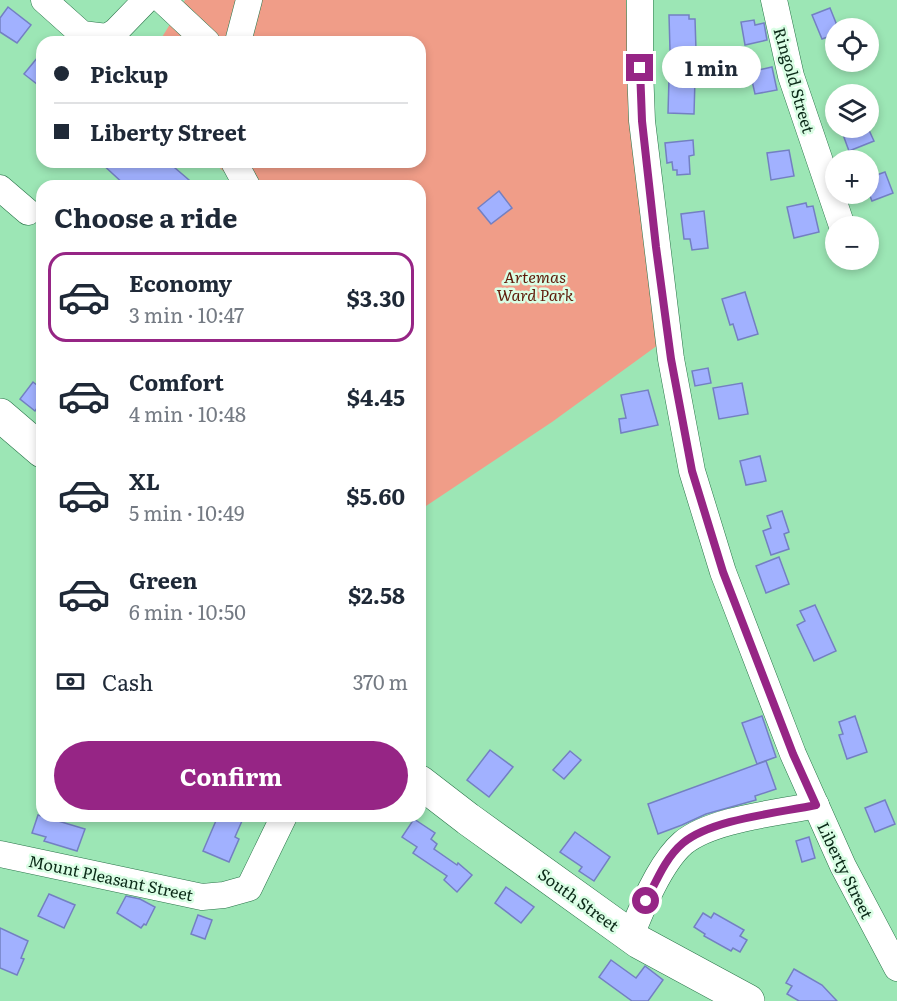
<!DOCTYPE html>
<meta charset="utf-8">
<style>
:root{--surface:#fff;--page:#f2f2f3;--text:#1f2937;--muted:#747a83;--line:#e0e1e3;--accent:#962585}
body{margin:0;font-family:Literata,serif;background:var(--page);color:var(--text);height:100vh;display:flex;flex-direction:column;font-size:22px;white-space:nowrap}
*{box-sizing:border-box;margin:0}
p{font-size:20px;color:var(--muted)}
.icon{flex:none;width:33px;height:33px;fill:none;stroke:currentColor;stroke-width:2;stroke-linecap:round;stroke-linejoin:round}
.map{position:relative;flex:1;overflow:hidden}
.side{position:absolute;left:36px;top:180px;width:390px;height:642px;display:flex;flex-direction:column;background:var(--surface);border-radius:18px;box-shadow:0 3px 9px #0003}
.side>*{flex:none}
.top-card{position:absolute;left:36px;top:36px;width:390px;height:132px;border-radius:18px;box-shadow:0 3px 9px #0003;display:grid;align-content:center;height:132px;padding:0 18px;background:var(--surface)}
.tools{position:absolute;left:825px;top:18px;display:grid;gap:12px}
.tools a{display:grid;place-items:center;width:54px;height:54px;border-radius:50%;background:var(--surface);box-shadow:0 3px 9px #0003;font-size:30px}
.end{position:absolute;width:27px;height:27px;margin:-14px;border:8px solid #962585;background:#fff;box-shadow:0 0 0 3px #fff}
.from{border-radius:50%}
.bubble{position:absolute;height:42px;border-radius:21px;background:var(--surface);box-shadow:0 3px 9px #0003;font-size:20px;font-weight:700;line-height:42px;text-align:center}
.top-card b{display:flex;align-items:center;gap:21px;height:57px;font-size:22px}
.top-card b+b{border-top:2px solid var(--line)}
.top-card i{width:15px;height:15px;background:var(--text)}
ul{padding:0;list-style:none}
li{display:flex;align-items:center;gap:18px;height:90px;margin:0 12px 9px;padding:0 6px;border:3px solid transparent;border-radius:18px}
li div{flex:1}
li b{display:block;font-size:22px}
li em{font-style:normal;font-weight:700}
li.active{border-color:var(--accent)}
li>.icon{width:54px;height:54px;stroke-width:1.5}
h2{padding:0 18px;font-size:27px;line-height:72px}
.pay{display:flex;align-items:center;gap:15px;height:66px;padding:0 18px;font-size:22px}
.pay p{margin-inline-start:auto}
.button{display:flex;gap:12px;margin-top:auto;padding:12px 18px}
.button a{flex:1;height:69px;border-radius:36px;background:var(--accent);color:#fff;font-size:24px;font-weight:700;line-height:69px;text-align:center}
.map>svg:first-child{display:block}
.park{fill:#f09d88}
.building{fill:#a1b1ff;stroke:#7380c2;stroke-width:1.5}
.lines{fill:none;stroke-linecap:round;stroke-linejoin:round}
.minor-casing{stroke:#297449;stroke-width:27}
.major-casing{stroke:#297449;stroke-width:34}
.minor{stroke:#fff;stroke-width:26}
.major{stroke:#fff;stroke-width:33}
.route{stroke:#962585;stroke-width:8}
.labels{text-anchor:middle;dominant-baseline:central;stroke-width:5;stroke-linejoin:round;paint-order:stroke}
.street-label{font-size:16px;fill:#0b2a18;stroke:#dafee5}
.park-label{font-size:16px;font-style:italic;fill:#5e1908;stroke:#dafee5}
</style>
<div class="map">
<svg width="897" height="1001" viewBox="0 0 897 1001">
<rect width="100%" height="100%" fill="#9ce6b5"/>
<!-- park -->
<path class="park" d="M185,0H626L631,112L658,345L552,422L420,510V186H240L213,162H420V42H159Z"/>
<!-- building -->
<g class="building">
<path d="M8,7L31,25L17,43L0,32V18Z"/>
<path d="M830,8L836,23V34L822,39L812,15Z"/>
<path d="M669,15H689V19H695L696,50H670Z"/>
<path d="M754,20L755,25L764,23L767,40L745,45L741,22Z"/>
<path d="M42,52V88L24,74Z"/>
<path d="M772,67L777,90L755,94L750,72Z"/>
<path d="M669,78L695,79L694,114L668,113Z"/>
<path d="M853,128H868L874,141L849,151L842,132Z"/>
<path d="M693,140L694,155L689,156L690,174L677,175V170H673L672,162L667,163L665,143Z"/>
<path d="M789,150L794,176L771,180L767,153Z"/>
<path d="M100,162H168L196,186H126Z"/>
<path d="M885,172L893,193L872,201L868,191V178Z"/>
<path d="M499,191L512,208L491,224L478,208Z"/>
<path d="M806,203L807,207L813,206L819,232L794,238L787,207Z"/>
<path d="M704,211L708,248L692,250L690,239H684L681,214Z"/>
<path d="M745,292L758,334L738,340L733,324L730,325L722,299Z"/>
<path d="M708,368L711,383L695,386L692,371Z"/>
<path d="M33,382L42,389V401L35,411L20,399Z"/>
<path d="M742,383L748,414L719,419L713,388Z"/>
<path d="M648,390L658,425L621,433L619,419L626,418L621,395Z"/>
<path d="M760,456L766,481L746,485L740,461Z"/>
<path d="M782,511L789,532L784,534L789,549L771,555L763,531L771,528L767,516Z"/>
<path d="M779,557L789,584L766,593L756,566Z"/>
<path d="M815,605L836,651L814,661L797,625L805,621L800,611Z"/>
<path d="M762,716L776,757L757,764L742,723Z"/>
<path d="M855,716L867,752L847,759L839,735L843,734L839,722Z"/>
<path d="M490,750L513,767L489,797L467,780Z"/>
<path d="M570,751L581,760L564,779L553,770Z"/>
<path d="M766,761L776,789L755,796L756,800L706,814L682,825L658,834L648,804Z"/>
<path d="M885,800L895,824L875,832L865,808Z"/>
<path d="M38,815L85,829L77,851L44,841L46,837L32,833Z"/>
<path d="M218,816H230L242,821L235,837L239,839L229,862L203,851Z"/>
<path d="M414,819L435,833L431,839L437,844L434,849L457,865L458,863L472,875L457,892L444,880L447,876L413,853L417,847L402,837Z"/>
<path d="M575,832L610,857L594,881L579,871L582,867L560,852Z"/>
<path d="M809,837L815,858L802,862L796,841Z"/>
<path d="M506,887L534,907L521,923L495,903Z"/>
<path d="M49,894L75,905L64,928L38,916Z"/>
<path d="M126,896L140,899L155,907L146,925L144,924L141,928L117,913Z"/>
<path d="M703,913L711,918L714,913L744,930L740,936L747,940L740,952L733,948L731,951L704,936L705,934L694,927Z"/>
<path d="M198,915L212,920L205,939L191,934Z"/>
<path d="M0,928L28,941L21,958L24,959L17,975L0,968Z"/>
<path d="M611,960L636,978L645,966L663,980L648,1001H632L599,977Z"/>
<path d="M794,969L822,985L837,1001H799L787,994L792,986L786,983Z"/>
</g>
<g class="lines">
<!-- minor casing -->
<g class="minor-casing">
<g id="minor">
<path d="M44,0L82,34L107,37L114,42"/>
<path d="M162,0L207,42"/>
<path d="M640,0V68L642,121L671,359L692,471L723,572L793,754L843,866L897,968"/>
<path d="M774,0L791,76L842,226"/>
<path d="M107,37L116,31L146,0"/>
<path d="M238,42L249,0"/>
<path d="M234,162L247,186"/>
<path d="M0,188L28,212"/>
<path d="M0,854L202,897L224,895L249,888L284,816"/>
<path d="M631,936C641,909 661,862 683,843C712,819 778,813 816,805"/>
</g>
</g>
<!-- major casing -->
<g class="major-casing">
<g id="major">
<path d="M0,415L42,451"/>
<path d="M420,782L468,819L639,942L748,1001"/>
</g>
</g>
<!-- minor -->
<use href="#minor" class="minor"/>
<!-- major -->
<use href="#major" class="major"/>
</g>
<g class="lines">
<!-- route -->
<path class="route" d="M640,68L642,121L656,247L671,359L692,471L723,572L793,754L816,805C778,813 712,819 683,843C665,858 656,882 646,901"/>
</g>
<g class="labels">
<!-- street labels -->
<g class="street-label">
<text transform="translate(795 80) rotate(74)">Ringold Street</text>
<text transform="translate(846 870) rotate(64)">Liberty Street</text>
<text transform="translate(111 877) rotate(12)">Mount Pleasant Street</text>
<text transform="translate(579 899) rotate(36)">South Street</text>
</g>
<!-- park labels -->
<g class="park-label">
<text x="535" y="276">Artemas<tspan x="535" dy="18">Ward Park</tspan></text>
</g>
</g>
</svg>
<div class="tools">
<a><svg class="icon" aria-label="locate" viewBox="0 0 24 24"><circle cx="12" cy="12" r="6"/><path d="M12 2v4M12 18v4M2 12h4M18 12h4"/></svg></a>
<a><svg class="icon" aria-label="layers" viewBox="0 0 24 24"><path d="M12 4l9 5-9 5-9-5zM3 14l9 5 9-5"/></svg></a>
<a>+</a>
<a>−</a>
</div>
<i class="end from" style="left:646px;top:901px"></i>
<i class="end" style="left:640px;top:68px"></i>
<div class="bubble" style="left:662px;top:46px;width:99px">1 min</div>
<div class="top-card">
<b><i class="from"></i>Pickup</b>
<b><i></i>Liberty Street</b>
</div>
<section class="side">
<h2>Choose a ride</h2>
<ul>
<li class="active"><svg class="icon" aria-label="car" viewBox="0 0 24 24"><path d="M5 17H2v-5l4-1 3-4h7l3 4 3 1v5h-3M9 17h6M6 11h13"/><circle cx="7" cy="17" r="2"/><circle cx="17" cy="17" r="2"/></svg><div><b>Economy</b><p>3 min · 10:47</p></div><em>$3.30</em></li>
<li><svg class="icon" aria-label="car" viewBox="0 0 24 24"><path d="M5 17H2v-5l4-1 3-4h7l3 4 3 1v5h-3M9 17h6M6 11h13"/><circle cx="7" cy="17" r="2"/><circle cx="17" cy="17" r="2"/></svg><div><b>Comfort</b><p>4 min · 10:48</p></div><em>$4.45</em></li>
<li><svg class="icon" aria-label="car" viewBox="0 0 24 24"><path d="M5 17H2v-5l4-1 3-4h7l3 4 3 1v5h-3M9 17h6M6 11h13"/><circle cx="7" cy="17" r="2"/><circle cx="17" cy="17" r="2"/></svg><div><b>XL</b><p>5 min · 10:49</p></div><em>$5.60</em></li>
<li><svg class="icon" aria-label="car" viewBox="0 0 24 24"><path d="M5 17H2v-5l4-1 3-4h7l3 4 3 1v5h-3M9 17h6M6 11h13"/><circle cx="7" cy="17" r="2"/><circle cx="17" cy="17" r="2"/></svg><div><b>Green</b><p>6 min · 10:50</p></div><em>$2.58</em></li>
</ul>
<div class="pay"><svg class="icon" aria-label="cash" viewBox="0 0 24 24"><path d="M3 7h18v10H3z"/><circle cx="12" cy="12" r="2"/></svg>Cash<p>370 m</p></div>
<div class="button"><a>Confirm</a></div>
</section>
</div>
